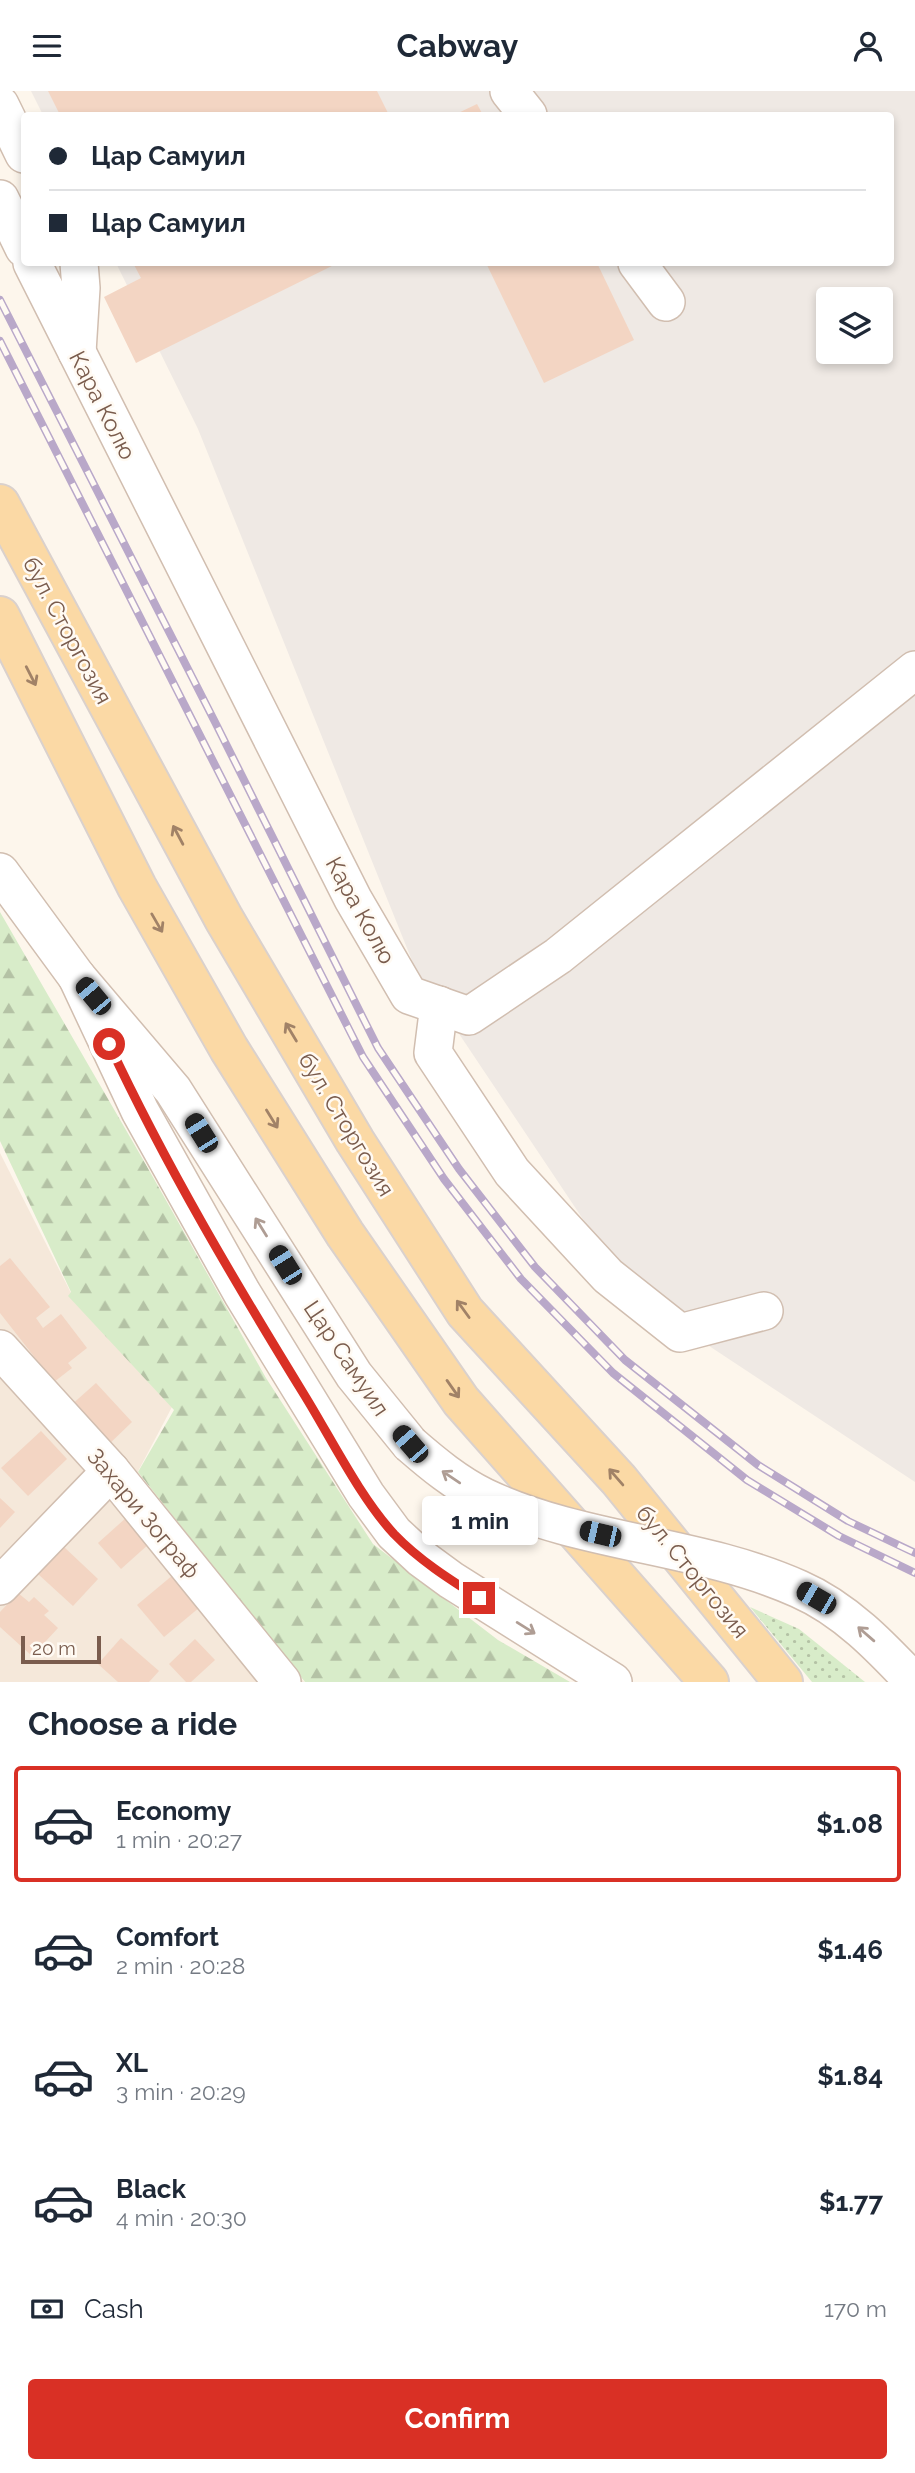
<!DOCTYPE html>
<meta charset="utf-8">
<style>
:root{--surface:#fff;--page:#f2f2f3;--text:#1f2937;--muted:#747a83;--line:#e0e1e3;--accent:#d93025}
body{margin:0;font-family:Raleway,sans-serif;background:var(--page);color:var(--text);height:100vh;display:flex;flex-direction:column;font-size:26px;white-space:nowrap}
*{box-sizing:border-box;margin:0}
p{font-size:23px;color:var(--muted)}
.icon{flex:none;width:38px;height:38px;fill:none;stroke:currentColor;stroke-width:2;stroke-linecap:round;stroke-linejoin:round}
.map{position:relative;height:1591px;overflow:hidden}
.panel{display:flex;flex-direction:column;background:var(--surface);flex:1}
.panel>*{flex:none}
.banner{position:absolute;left:21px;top:21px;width:873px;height:154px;border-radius:7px;box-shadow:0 4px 10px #0003;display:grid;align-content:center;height:154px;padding:0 28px;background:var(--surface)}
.controls{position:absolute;left:816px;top:196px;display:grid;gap:14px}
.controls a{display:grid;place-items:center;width:77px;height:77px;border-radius:7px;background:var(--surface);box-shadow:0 4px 10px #0003;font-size:35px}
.scale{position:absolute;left:21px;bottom:18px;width:80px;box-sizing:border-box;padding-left:7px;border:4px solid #7a5c4d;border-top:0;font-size:19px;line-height:24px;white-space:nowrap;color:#7a5c4d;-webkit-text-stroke:5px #fffaf3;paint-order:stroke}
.end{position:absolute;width:32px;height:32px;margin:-16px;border:9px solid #d93025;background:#fff;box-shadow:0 0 0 4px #fff}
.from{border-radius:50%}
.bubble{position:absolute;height:49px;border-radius:7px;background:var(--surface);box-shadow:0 4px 10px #0003;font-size:23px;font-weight:700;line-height:49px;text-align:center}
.car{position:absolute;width:21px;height:42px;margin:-21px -10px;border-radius:9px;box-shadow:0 0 5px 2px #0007;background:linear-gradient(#222 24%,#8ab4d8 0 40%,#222 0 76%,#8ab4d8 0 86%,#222 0)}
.banner b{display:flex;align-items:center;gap:24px;height:66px;font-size:26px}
.banner b+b{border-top:2px solid var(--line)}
.banner i{width:18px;height:18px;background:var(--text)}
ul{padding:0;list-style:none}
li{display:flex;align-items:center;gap:21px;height:116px;margin:0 14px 10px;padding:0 14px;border:4px solid transparent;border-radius:7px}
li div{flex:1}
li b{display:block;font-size:26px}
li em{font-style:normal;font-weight:700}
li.selected{border-color:var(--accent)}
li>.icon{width:63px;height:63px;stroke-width:1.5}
h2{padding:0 28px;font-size:32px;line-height:84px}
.pay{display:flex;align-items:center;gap:18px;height:77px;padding:0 28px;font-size:26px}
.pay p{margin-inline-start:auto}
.primary-button{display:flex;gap:14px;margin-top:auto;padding:14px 28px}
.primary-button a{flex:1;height:80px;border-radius:7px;background:var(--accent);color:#fff;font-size:28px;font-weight:700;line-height:80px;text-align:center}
header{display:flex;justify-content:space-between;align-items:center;height:91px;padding:0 28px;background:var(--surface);font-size:32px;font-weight:700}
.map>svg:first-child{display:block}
.residential{fill:#f5e8da}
.industrial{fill:#efe9e4;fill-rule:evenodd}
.grass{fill:url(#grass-dots)}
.forest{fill:url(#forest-firs)}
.building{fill:#f3d5c3}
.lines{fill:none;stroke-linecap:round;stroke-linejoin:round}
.minor-casing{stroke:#d1beb0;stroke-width:40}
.major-casing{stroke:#dad1cd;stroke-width:42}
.minor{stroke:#fff;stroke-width:37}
.major{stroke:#fbd9a5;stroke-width:38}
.rail-casing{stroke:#b9a8c9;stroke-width:8}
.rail{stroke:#fffaf3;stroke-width:5;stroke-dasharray:16;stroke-linecap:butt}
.minor-bridge-casing{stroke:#d1beb0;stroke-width:40;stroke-linecap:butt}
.minor-bridge{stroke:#fff;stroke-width:37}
.oneway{stroke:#a18267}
.oneway2{stroke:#af9d94}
.route{stroke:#d93025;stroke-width:9}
.labels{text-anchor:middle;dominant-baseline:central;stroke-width:5;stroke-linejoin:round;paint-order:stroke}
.street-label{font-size:23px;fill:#7a5c4d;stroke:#fffaf3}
</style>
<header><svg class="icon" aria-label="menu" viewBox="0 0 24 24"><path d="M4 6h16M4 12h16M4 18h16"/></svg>Cabway<svg class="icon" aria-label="person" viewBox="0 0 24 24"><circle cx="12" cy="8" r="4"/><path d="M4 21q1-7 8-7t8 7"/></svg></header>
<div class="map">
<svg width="915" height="1591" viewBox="0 0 915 1591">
<defs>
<pattern id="grass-dots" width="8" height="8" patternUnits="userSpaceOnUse" patternTransform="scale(1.75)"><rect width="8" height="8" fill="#d8ecc9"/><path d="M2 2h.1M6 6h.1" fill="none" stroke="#b4c2a5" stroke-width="1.8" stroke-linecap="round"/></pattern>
<pattern id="forest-firs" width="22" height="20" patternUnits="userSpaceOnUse" patternTransform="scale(1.75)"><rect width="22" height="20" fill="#d8ecc9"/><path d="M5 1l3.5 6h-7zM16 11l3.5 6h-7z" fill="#b4c2a5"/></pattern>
</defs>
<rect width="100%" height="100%" fill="#fdf6ec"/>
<!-- residential -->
<path class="residential" d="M0,1062L71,1202L69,1205L172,1316L135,1386L236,1504L304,1591H0Z"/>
<!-- industrial -->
<path class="industrial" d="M31,0H915V1391L635,1206L415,877L198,338L116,172H891V24H43ZM828,208H880V261H828Z"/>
<!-- grass -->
<path class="grass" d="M750,1516L799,1538L865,1591H812Z"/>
<!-- forest -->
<path class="forest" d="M0,821L145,1072L266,1287L373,1453L498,1549L570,1591H305L138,1381L174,1319L68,1205L71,1201L0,1050Z"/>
<!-- building -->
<g class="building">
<path d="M48,0H377L389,24H60Z"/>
<path d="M477,13L483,24H454Z"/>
<path d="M133,172H338L136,272L104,206L141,187Z"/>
<path d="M486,172H597L634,249L544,292Z"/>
<path d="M10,1167L50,1216L36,1227L43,1237L61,1223L87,1257L68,1272L72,1277L54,1291L0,1222V1175Z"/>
<path d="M96,1292L132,1331L106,1356L69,1316Z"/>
<path d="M41,1340L67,1368L28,1405L1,1377Z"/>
<path d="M0,1407L15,1421L0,1437Z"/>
<path d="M127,1426L150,1452L121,1478L98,1452Z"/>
<path d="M64,1456L98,1488L73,1515L38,1483Z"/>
<path d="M173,1484L200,1516L164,1546L137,1514Z"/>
<path d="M18,1502L29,1511L34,1506L49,1520L44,1524L58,1537L32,1565L0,1536V1521Z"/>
<path d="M121,1547L159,1580L149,1591H118L98,1573Z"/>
<path d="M195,1548L215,1569L191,1591H186L169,1573Z"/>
</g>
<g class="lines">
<!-- minor casing -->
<g class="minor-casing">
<g id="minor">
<path d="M509,0L528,24"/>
<path d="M0,14L24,63"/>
<path d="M0,108L24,157"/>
<path d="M32,172L353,808L409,904L469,925L558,865L915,579"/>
<path d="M637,172L666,211"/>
<path d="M77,261L81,197L79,172"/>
<path d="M0,781L77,886L173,999L354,1284L410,1353"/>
<path d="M77,886L140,1020L242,1202L366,1404L394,1442L421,1467L451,1489L613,1591"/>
<path d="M439,914L433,962L512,1081L608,1185L680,1242L764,1220"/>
<path d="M0,1258L111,1380L282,1591"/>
<path d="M0,1495L111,1380"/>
</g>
</g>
<!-- major casing -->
<g class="major-casing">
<g id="major">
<path d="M0,413L224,828L355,1050L465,1221L619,1389L783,1591"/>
<path d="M0,525L137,796L229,958L345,1143L461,1310L709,1591"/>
</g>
</g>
<!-- minor -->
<use href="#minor" class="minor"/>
<!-- major -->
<use href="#major" class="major"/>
<!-- rail casing -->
<g class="rail-casing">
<g id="rail">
<path d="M0,209L216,633L378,957L459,1078L535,1176L625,1269L758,1374L848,1430L915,1462"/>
<path d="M0,250L363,966L444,1088L521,1188L613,1282L747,1389L839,1445L915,1482"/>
</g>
</g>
<!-- rail -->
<use href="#rail" class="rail"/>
<!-- minor-bridge casing -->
<g class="minor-bridge-casing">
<path id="minor-bridge" d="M410,1353C433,1373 456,1392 484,1406C583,1453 699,1453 799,1498C845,1518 881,1556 914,1591"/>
</g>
<!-- minor-bridge -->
<use href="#minor-bridge" class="minor-bridge"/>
</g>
<!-- one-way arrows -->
<defs><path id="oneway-shaft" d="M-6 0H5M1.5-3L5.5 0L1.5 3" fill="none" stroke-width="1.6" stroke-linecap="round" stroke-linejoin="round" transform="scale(1.75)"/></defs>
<g class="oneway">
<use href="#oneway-shaft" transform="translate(31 585) rotate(63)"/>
<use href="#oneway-shaft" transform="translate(178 744) rotate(-118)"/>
<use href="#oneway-shaft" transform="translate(157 832) rotate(60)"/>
<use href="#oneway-shaft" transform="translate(291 941) rotate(-121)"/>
<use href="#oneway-shaft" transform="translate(272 1028) rotate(58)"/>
<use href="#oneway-shaft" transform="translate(463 1218) rotate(-126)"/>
<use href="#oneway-shaft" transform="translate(453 1298) rotate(55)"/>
<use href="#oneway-shaft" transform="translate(616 1386) rotate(-131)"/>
</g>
<g class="oneway2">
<use href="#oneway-shaft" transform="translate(261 1136) rotate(-122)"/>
<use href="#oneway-shaft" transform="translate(451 1386) rotate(-146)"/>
<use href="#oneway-shaft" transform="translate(526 1537) rotate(32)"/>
<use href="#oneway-shaft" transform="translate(866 1543) rotate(-139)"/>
</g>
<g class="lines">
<!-- route -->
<path class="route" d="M109,953C166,1075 235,1191 305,1305C332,1349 360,1406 394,1443C419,1469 449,1488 479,1507"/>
</g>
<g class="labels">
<!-- street labels -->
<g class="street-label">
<text transform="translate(103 314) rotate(63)">Кара Колю</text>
<text transform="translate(68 539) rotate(62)">бул. Сторгозия</text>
<text transform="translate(361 819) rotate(61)">Кара Колю</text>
<text transform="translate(347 1033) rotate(59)">бул. Сторгозия</text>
<text transform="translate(347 1267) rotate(56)">Цар Самуил</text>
<text transform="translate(144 1422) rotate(50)">Захари Зограф</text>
<text transform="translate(693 1480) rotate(51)">бул. Сторгозия</text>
</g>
</g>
</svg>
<div class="controls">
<a><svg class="icon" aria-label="layers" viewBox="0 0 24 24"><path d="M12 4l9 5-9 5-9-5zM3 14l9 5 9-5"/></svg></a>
</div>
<div class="scale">20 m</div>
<i class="end from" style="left:109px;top:953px"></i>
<i class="end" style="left:479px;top:1507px"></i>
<div class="bubble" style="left:422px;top:1405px;width:116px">1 min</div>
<i class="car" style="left:93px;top:905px;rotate:320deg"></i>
<i class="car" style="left:201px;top:1042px;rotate:328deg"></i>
<i class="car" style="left:285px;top:1174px;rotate:328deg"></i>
<i class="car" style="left:410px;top:1353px;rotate:319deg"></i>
<i class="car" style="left:600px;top:1443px;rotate:283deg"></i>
<i class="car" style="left:816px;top:1507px;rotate:300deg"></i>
<div class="banner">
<b><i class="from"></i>Цар Самуил</b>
<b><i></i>Цар Самуил</b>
</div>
</div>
<section class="panel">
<h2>Choose a ride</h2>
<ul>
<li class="selected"><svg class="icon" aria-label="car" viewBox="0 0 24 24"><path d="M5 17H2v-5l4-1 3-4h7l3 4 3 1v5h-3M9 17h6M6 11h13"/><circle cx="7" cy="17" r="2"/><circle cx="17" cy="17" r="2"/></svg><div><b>Economy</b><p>1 min · 20:27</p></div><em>$1.08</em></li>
<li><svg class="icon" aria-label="car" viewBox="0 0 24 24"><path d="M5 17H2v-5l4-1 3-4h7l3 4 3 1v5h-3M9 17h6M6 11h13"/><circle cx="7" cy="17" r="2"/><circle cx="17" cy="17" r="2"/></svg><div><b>Comfort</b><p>2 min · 20:28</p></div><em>$1.46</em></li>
<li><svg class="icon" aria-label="car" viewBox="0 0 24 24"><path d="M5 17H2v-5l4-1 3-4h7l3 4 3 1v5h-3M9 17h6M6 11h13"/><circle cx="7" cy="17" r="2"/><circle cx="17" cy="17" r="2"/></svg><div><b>XL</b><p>3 min · 20:29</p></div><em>$1.84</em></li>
<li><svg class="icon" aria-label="car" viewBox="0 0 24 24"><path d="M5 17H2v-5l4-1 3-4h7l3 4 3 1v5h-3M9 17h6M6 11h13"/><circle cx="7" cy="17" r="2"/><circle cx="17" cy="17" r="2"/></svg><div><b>Black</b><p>4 min · 20:30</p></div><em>$1.77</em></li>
</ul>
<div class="pay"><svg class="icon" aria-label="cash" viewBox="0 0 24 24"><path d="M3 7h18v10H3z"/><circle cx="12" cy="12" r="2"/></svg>Cash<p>170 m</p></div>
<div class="primary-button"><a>Confirm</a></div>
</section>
